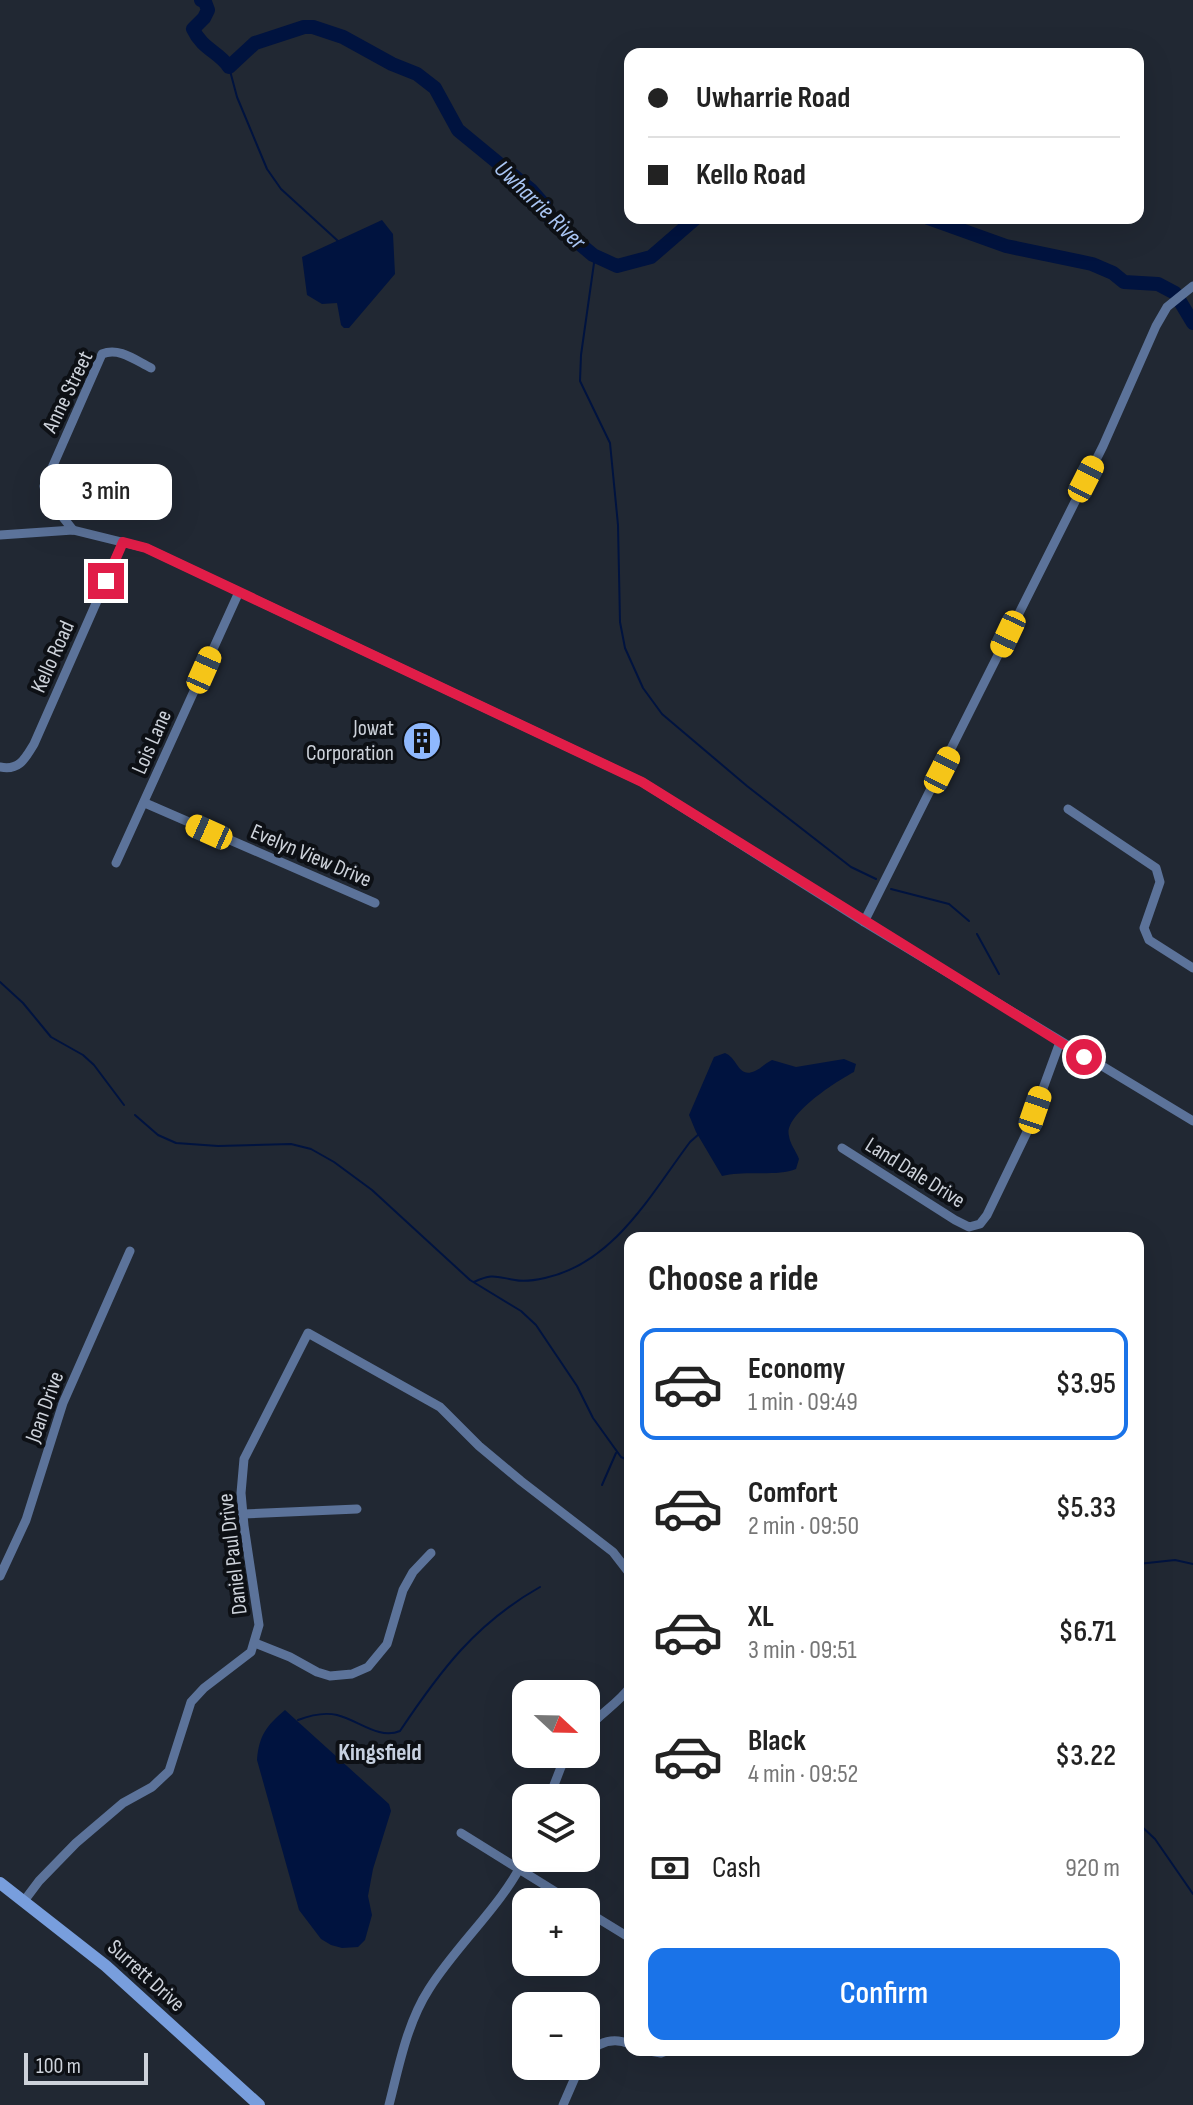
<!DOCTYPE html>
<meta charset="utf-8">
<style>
:root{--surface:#fff;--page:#f6f6f6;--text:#222;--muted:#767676;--line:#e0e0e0;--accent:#1a73e8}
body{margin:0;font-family:"Sofia Sans Condensed",sans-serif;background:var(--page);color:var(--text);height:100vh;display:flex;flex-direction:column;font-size:30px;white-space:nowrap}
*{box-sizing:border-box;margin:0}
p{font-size:26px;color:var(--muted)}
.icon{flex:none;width:44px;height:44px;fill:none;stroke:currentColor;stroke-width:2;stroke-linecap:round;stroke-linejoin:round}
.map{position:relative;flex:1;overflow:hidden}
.panel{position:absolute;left:624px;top:1232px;width:520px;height:824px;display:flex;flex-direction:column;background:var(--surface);border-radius:16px;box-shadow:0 8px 32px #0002}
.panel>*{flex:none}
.hud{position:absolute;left:624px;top:48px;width:520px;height:176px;border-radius:16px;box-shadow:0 8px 32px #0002;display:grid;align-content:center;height:176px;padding:0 24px;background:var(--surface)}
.needle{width:52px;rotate:112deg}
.controls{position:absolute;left:512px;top:1680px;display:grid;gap:16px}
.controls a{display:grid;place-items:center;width:88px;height:88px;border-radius:16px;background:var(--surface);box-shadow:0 8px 32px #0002;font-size:40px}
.scale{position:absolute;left:24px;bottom:20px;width:124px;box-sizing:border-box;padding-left:8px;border:4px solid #cdd2da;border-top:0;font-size:22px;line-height:28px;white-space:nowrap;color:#cdd2da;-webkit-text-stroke:6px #0d1015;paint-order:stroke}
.end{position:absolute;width:36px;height:36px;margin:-18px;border:10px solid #e11d48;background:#fff;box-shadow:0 0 0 4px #fff}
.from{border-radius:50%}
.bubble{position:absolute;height:56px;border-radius:16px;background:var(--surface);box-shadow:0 8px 32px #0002;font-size:26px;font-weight:600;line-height:56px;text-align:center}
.car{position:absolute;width:24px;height:48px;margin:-24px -12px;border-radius:10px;box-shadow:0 0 6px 2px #0007;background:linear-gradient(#f5c518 24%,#345 0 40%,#f5c518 0 76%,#345 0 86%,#f5c518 0)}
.hud b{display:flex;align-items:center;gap:28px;height:76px;font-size:30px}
.hud b+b{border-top:2px solid var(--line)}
.hud i{width:20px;height:20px;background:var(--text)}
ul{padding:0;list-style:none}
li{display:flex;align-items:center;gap:24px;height:112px;margin:0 16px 12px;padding:0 8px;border:4px solid transparent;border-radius:16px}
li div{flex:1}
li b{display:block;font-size:30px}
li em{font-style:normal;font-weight:600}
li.on{border-color:var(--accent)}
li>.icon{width:72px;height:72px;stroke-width:1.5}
h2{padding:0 24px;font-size:36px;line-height:96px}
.pay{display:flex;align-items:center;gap:20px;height:88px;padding:0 24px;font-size:30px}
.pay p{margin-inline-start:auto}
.primary-button{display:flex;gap:16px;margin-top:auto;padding:16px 24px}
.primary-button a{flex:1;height:92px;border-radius:16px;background:var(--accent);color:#fff;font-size:32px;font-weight:600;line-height:92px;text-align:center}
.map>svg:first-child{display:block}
.water{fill:#00133f}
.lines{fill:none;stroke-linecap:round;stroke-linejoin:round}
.stream{stroke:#00133f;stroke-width:2}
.river{stroke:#00133f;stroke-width:14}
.street{stroke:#5c739a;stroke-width:9}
.secondary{stroke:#789edd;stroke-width:12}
.route{stroke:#e11d48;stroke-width:10}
.labels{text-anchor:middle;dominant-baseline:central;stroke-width:8;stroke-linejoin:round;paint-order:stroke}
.street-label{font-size:22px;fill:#cdd2da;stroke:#0d1015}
.poi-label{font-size:22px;fill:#cdd2da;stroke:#0d1015;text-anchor:end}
.water-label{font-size:24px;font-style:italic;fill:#a9c5f3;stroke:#0d1015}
.neighbourhood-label{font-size:24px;font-weight:bold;fill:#c7d1e0;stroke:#0d1015}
</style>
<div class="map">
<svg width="1193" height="2105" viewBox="0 0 1193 2105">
<rect width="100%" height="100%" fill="#212833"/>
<!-- water -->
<g class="water">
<path d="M382,220L393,234L395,274L349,328H344L341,325L337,303L322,304L307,295L302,257Z"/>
<path d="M725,1053C738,1058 738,1079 755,1071C761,1068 766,1063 772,1060L796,1067L844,1059L856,1064L854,1072C837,1081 783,1115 789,1136C790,1144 796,1151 799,1159L796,1169C778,1177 745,1170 722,1176L696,1132L689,1115L714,1057Z"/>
<path d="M285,1710L389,1804L391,1811L373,1869L368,1896L372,1915L365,1940L358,1947L342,1948L331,1945L321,1939L299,1910L257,1760C259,1736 266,1726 285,1710Z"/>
</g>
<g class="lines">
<!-- stream -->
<g class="stream">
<path d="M229,67L237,97L267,169L281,189L338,241"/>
<path d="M595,256L581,355L580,381L610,443L618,525L620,622L625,648L643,688L662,714L747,786L851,867L876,879"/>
<path d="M891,889L949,904L969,921"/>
<path d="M977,934L999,974"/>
<path d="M0,982L23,1003L51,1037L83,1055L94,1065L124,1105"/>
<path d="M135,1115L158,1135L176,1143L218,1146L291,1144L311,1149L334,1162L372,1190L470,1280L521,1311L536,1325L577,1386L593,1418L621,1457L630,1461"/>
<path d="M474,1282C493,1273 496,1277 515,1280C524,1282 536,1280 545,1278C614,1263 651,1194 690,1142L699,1134"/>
<path d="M602,1485L616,1453"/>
<path d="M1138,1564L1175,1560L1193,1564"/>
<path d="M298,1720C311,1715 324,1712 337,1715C358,1720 379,1740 400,1731C440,1671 476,1623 540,1587"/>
<path d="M1138,1823L1155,1839L1193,1894"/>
</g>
<!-- river -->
<g class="river">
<path d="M201,0L205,2L208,10L204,18L193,29C202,49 219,52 229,67L255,43L304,27H313L343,37L392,64L417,74L435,88L458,130L531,190L546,207L551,220L593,255L617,266L651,257L696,218"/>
<path d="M928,218L1006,246L1092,264L1113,273L1124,282L1158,284L1175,293L1193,323"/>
</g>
<!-- street -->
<g class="street">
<path d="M73,530L46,496L44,486L102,354C119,347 135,360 151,368"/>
<path d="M0,535L73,530L146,548L642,782L864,922L1193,1121"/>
<path d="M0,767C19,771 25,759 34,744L123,542"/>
<path d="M145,803L375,903"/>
<path d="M1068,809L1156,868L1160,882L1144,928L1149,940L1193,968"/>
<path d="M116,863L239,592"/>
<path d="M864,922L1103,446L1156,326L1167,307L1193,286"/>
<path d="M842,1148L955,1220L969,1227L980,1224L987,1215L1027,1132L1060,1042"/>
<path d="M243,1514L357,1509"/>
<path d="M0,1576L26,1520L63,1403L130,1251"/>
<path d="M255,1643L290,1657L317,1672L330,1676L352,1674L368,1667L387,1644L403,1590L413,1572L431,1553"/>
<path d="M517,1692L526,1699"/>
<path d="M586,1730C599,1714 619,1703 630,1687"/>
<path d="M549,1798L561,1767L569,1754"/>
<path d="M461,1833L572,1902"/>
<path d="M24,1901L39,1881L76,1843L123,1803L152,1787L169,1771L191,1702L204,1688L251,1652L259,1625L244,1526L241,1493L244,1459L308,1333L440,1407L479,1446L521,1481L613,1552L630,1574"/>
<path d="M586,1911L630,1938"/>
<path d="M644,2050L661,2053L669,2050"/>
<path d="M586,2056C598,2042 613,2037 630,2044"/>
<path d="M389,2105C399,2066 407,2023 429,1989C458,1943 502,1906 526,1856"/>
<path d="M563,2105L580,2066"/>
</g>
<!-- secondary -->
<path class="secondary" d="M0,1883L106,1966L259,2105"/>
</g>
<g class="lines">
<!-- route -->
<path class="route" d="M106,581L123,542L146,548L642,782L1084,1057"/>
</g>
<!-- icons -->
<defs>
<g id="building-disc" transform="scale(2)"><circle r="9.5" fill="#8fb8fd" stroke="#0d1015"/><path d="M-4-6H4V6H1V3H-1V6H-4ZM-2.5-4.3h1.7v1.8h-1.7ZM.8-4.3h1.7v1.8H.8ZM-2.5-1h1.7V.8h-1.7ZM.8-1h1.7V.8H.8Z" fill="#111"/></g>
</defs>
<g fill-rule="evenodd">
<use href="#building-disc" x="422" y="741"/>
</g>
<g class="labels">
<!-- street labels -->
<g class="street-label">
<text transform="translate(68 392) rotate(-64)">Anne Street</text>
<text transform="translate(53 657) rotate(-66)">Kello Road</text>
<text transform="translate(152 742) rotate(-66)">Lois Lane</text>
<text transform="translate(311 856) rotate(23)">Evelyn View Drive</text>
<text transform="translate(915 1173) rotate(32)">Land Dale Drive</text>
<text transform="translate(45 1407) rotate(-70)">Joan Drive</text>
<text transform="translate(233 1554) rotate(-97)">Daniel Paul Drive</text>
<text transform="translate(146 1976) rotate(42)">Surrett Drive</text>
</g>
<!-- poi labels -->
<g class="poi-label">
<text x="394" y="728">Jowat<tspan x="394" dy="25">Corporation</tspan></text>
</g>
<!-- water labels -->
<g class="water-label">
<text transform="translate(540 205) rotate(44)">Uwharrie River</text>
</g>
<!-- neighbourhood labels -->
<g class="neighbourhood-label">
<text x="380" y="1752">Kingsfield</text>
</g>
</g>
</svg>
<div class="controls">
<a><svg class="needle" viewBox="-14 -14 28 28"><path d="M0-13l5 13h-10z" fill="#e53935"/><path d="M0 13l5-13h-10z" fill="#767676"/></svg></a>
<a><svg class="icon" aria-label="layers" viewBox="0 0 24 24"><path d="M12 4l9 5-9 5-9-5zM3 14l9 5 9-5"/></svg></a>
<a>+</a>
<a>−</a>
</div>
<div class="scale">100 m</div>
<i class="end from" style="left:1084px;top:1057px"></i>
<i class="end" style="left:106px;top:581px"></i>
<div class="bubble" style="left:40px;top:464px;width:132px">3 min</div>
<i class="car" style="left:1086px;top:479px;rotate:27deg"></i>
<i class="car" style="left:1008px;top:634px;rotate:205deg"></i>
<i class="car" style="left:204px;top:670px;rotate:24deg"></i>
<i class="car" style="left:942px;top:770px;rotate:27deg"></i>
<i class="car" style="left:209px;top:832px;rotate:294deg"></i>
<i class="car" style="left:1035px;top:1110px;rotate:19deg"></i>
<div class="hud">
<b><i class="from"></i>Uwharrie Road</b>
<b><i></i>Kello Road</b>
</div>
<section class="panel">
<h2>Choose a ride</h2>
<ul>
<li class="on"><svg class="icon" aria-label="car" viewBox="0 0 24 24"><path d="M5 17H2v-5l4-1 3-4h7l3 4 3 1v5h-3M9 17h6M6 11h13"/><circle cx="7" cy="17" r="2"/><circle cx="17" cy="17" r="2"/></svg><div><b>Economy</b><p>1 min · 09:49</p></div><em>$3.95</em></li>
<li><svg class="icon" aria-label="car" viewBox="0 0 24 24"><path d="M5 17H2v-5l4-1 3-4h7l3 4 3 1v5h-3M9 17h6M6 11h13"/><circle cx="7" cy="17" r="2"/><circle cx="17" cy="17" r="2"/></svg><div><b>Comfort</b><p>2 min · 09:50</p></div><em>$5.33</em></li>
<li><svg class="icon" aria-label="car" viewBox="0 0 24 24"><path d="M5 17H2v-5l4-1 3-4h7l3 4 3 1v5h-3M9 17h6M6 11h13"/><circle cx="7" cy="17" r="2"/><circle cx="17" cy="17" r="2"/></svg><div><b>XL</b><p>3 min · 09:51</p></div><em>$6.71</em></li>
<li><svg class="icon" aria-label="car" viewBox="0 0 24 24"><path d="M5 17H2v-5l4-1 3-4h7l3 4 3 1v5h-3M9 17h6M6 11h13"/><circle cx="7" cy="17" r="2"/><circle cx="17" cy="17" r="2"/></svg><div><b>Black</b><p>4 min · 09:52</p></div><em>$3.22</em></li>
</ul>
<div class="pay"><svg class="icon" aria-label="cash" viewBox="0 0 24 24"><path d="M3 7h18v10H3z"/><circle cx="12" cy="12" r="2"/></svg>Cash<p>920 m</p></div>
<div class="primary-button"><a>Confirm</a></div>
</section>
</div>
